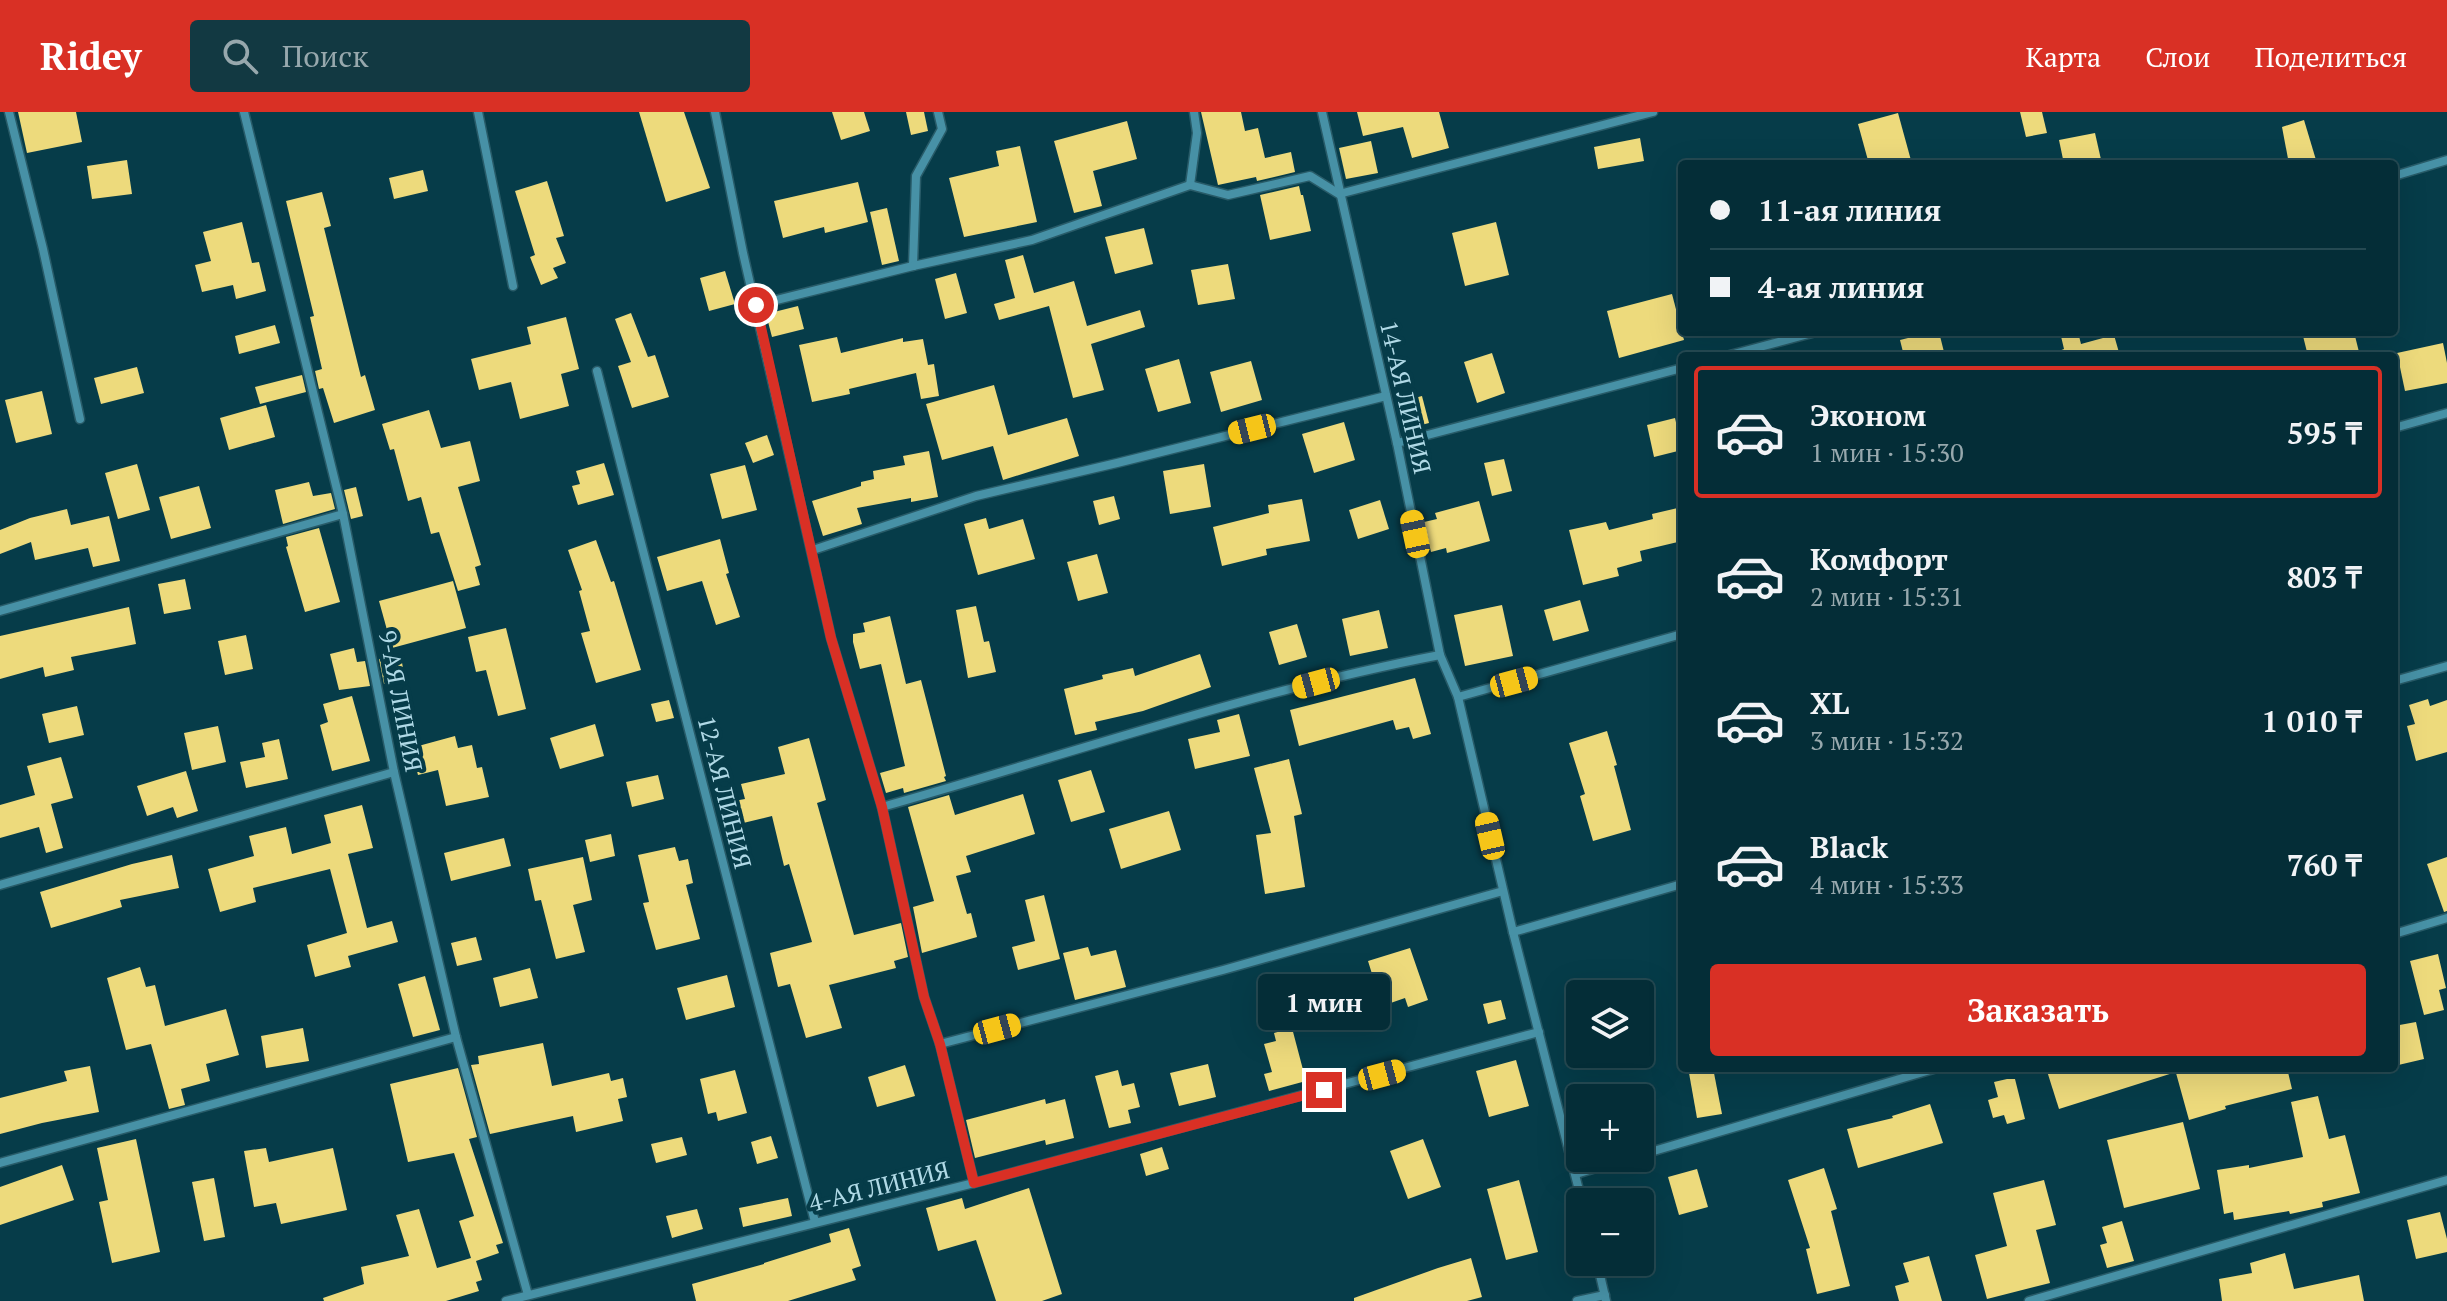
<!DOCTYPE html>
<html lang="ru">
<meta charset="utf-8">
<style>
:root{--surface:#042d37;--page:#123942;--text:#f1f3f6;--muted:#97a8ad;--line:#254952;--accent:#d93025}
body{margin:0;font-family:"PT Serif",serif;background:var(--page);color:var(--text);height:100vh;display:flex;flex-direction:column;font-size:30px;white-space:nowrap}
*{box-sizing:border-box;margin:0}
p{font-size:26px;color:var(--muted)}
.icon{flex:none;width:44px;height:44px;fill:none;stroke:currentColor;stroke-width:2;stroke-linecap:round;stroke-linejoin:round}
.map{position:relative;flex:1;overflow:hidden}
.drawer{position:absolute;left:1678px;top:240px;width:720px;height:720px;display:flex;flex-direction:column;background:var(--surface);border-radius:8px;box-shadow:0 8px 32px #0002,0 0 0 2px var(--line)}
.drawer>*{flex:none}
.hud{position:absolute;left:1678px;top:48px;width:720px;height:176px;border-radius:8px;box-shadow:0 8px 32px #0002,0 0 0 2px var(--line);display:grid;align-content:center;height:176px;padding:0 32px;background:var(--surface)}
.fabs{position:absolute;left:1566px;top:868px;display:grid;gap:16px}
.fabs a{display:grid;place-items:center;width:88px;height:88px;border-radius:8px;background:var(--surface);box-shadow:0 8px 32px #0002,0 0 0 2px var(--line);font-size:40px}
.end{position:absolute;width:36px;height:36px;margin:-18px;border:10px solid #d93025;background:#fff;box-shadow:0 0 0 4px #fff}
.from{border-radius:50%}
.bubble{position:absolute;height:56px;border-radius:8px;background:var(--surface);box-shadow:0 8px 32px #0002,0 0 0 2px var(--line);font-size:26px;font-weight:700;line-height:56px;text-align:center}
.car{position:absolute;width:24px;height:48px;margin:-24px -12px;border-radius:10px;box-shadow:0 0 6px 2px #0007;background:linear-gradient(#f5c518 24%,#345 0 40%,#f5c518 0 76%,#345 0 86%,#f5c518 0)}
.hud b{display:flex;align-items:center;gap:28px;height:76px;font-size:30px}
.hud b+b{border-top:2px solid var(--line)}
.hud i{width:20px;height:20px;background:var(--text)}
ul{padding:14px 0 0;list-style:none}
li{display:flex;align-items:center;gap:24px;height:132px;margin:0 16px 12px;padding:0 16px;border:4px solid transparent;border-radius:8px}
li div{flex:1}
li b{display:block;font-size:30px}
li em{font-style:normal;font-weight:700}
li.active{border-color:var(--accent)}
li>.icon{width:72px;height:72px;stroke-width:1.5}
.button{display:flex;gap:16px;margin-top:auto;padding:16px 32px}
.button a{flex:1;height:92px;border-radius:8px;background:var(--accent);color:#fff;font-size:32px;font-weight:700;line-height:92px;text-align:center}
header{display:flex;align-items:center;gap:48px;box-sizing:border-box;height:112px;padding:0 40px;background:var(--accent);color:#fff}
header strong{font-size:38px}
nav{display:flex;gap:44px;margin-inline-start:auto;font-size:28px}
.search{width:560px;height:72px;background:var(--page);display:flex;align-items:center;gap:20px;box-sizing:border-box;padding:0 28px;border-radius:8px;color:var(--muted);font-size:30px}
.map>svg:first-child{display:block}
.building{fill:#edda7c}
.lines{fill:none;stroke-linecap:round;stroke-linejoin:round}
.street-casing{stroke:#285b68;stroke-width:11}
.street{stroke:#4791a6;stroke-width:8}
.route{stroke:#d93025;stroke-width:10}
.labels{text-anchor:middle;dominant-baseline:central;stroke-width:8;stroke-linejoin:round;paint-order:stroke}
.street-label{font-size:24px;fill:#b0d9e6;stroke:#063c49}
</style>
<header>
<strong>Ridey</strong>
<div class="search"><svg class="icon" aria-label="search" viewBox="0 0 24 24"><circle cx="10" cy="10" r="6"/><path d="M15 15l6 6"/></svg>Поиск</div>
<nav><a>Карта</a><a>Слои</a><a>Поделиться</a></nav>
</header>
<div class="map">
<svg width="2447" height="1189" viewBox="0 0 2447 1189">
<rect width="100%" height="100%" fill="#063c49"/>
<!-- building -->
<g class="building">
<path d="M18,0H76L82,30L27,41Z"/>
<path d="M639,0H684L710,76L666,90Z"/>
<path d="M832,0H864L870,19L841,28Z"/>
<path d="M906,0H924L928,19L911,23Z"/>
<path d="M1201,0H1241L1245,19L1258,16L1265,46L1291,40L1295,60L1257,69L1256,65L1218,73Z"/>
<path d="M1357,0H1439L1449,36L1412,46L1403,15L1363,24Z"/>
<path d="M2020,0H2042L2047,21L2026,25Z"/>
<path d="M1898,1L1912,52H1869L1858,12Z"/>
<path d="M2304,8L2316,48L2301,52H2289L2282,15Z"/>
<path d="M1127,9L1137,47L1093,59L1102,94L1074,101L1054,29Z"/>
<path d="M2095,21L2102,52H2064L2059,28Z"/>
<path d="M1640,26L1644,49L1598,57L1594,35Z"/>
<path d="M1371,29L1378,61L1346,67L1339,36Z"/>
<path d="M1020,34L1037,110L964,125L949,66L999,54L996,39Z"/>
<path d="M127,48L132,82L92,87L87,54Z"/>
<path d="M423,58L428,79L394,87L389,66Z"/>
<path d="M547,69L564,124L556,126L566,151L553,156L558,166L541,173L530,145L535,143L515,79Z"/>
<path d="M858,70L868,110L825,121L824,115L783,126L774,89Z"/>
<path d="M1299,74L1301,83H1303L1311,119L1270,128L1260,83Z"/>
<path d="M322,80L331,114L324,116L361,265L365,263L375,298L334,311L323,276L319,277L315,259L322,257L310,205L314,204L286,89Z"/>
<path d="M887,96L899,149L882,153L870,100Z"/>
<path d="M242,110L252,151L259,150L266,179L236,187L233,173L202,180L195,153L211,149L203,120Z"/>
<path d="M1496,110L1509,163L1465,174L1452,121Z"/>
<path d="M1144,116L1153,152L1115,162L1105,125Z"/>
<path d="M1023,143L1034,181L1074,169L1087,214L1140,198L1145,215L1091,232L1104,278L1073,286L1049,194L999,208L994,192L1015,186L1005,148Z"/>
<path d="M1228,152L1235,187L1198,193L1191,158Z"/>
<path d="M725,159L735,192L709,199L700,166Z"/>
<path d="M956,161L967,201L945,207L935,167Z"/>
<path d="M1672,182L1684,228L1619,246L1607,199Z"/>
<path d="M798,194L804,217L772,225L766,202Z"/>
<path d="M631,201L648,245L655,243L669,285L632,296L618,254L631,250L615,207Z"/>
<path d="M566,205L579,257L561,262L569,294L520,307L511,270L479,278L471,247L531,232L527,215Z"/>
<path d="M275,213L280,231L239,242L235,224Z"/>
<path d="M1932,220H1939L1945,244H1904L1900,228Z"/>
<path d="M2060,220H2078L2081,232L2114,223L2120,244H2060L2059,239L2064,237Z"/>
<path d="M2302,220H2354L2360,244H2308Z"/>
<path d="M837,225L841,241L903,226V230L923,227L928,253L934,252L939,284L921,287L916,261L849,277L850,282L812,290L799,233Z"/>
<path d="M2443,231L2447,251V271L2405,279L2397,241Z"/>
<path d="M1492,241L1505,281L1477,291L1464,250Z"/>
<path d="M1179,247L1191,291L1158,300L1145,257Z"/>
<path d="M1251,249L1262,288L1221,300L1210,260Z"/>
<path d="M137,255L144,281L101,292L94,266Z"/>
<path d="M302,263L306,280L260,292L255,275Z"/>
<path d="M994,273L1008,323L1067,306L1079,344L1003,368L993,334L942,348L926,292Z"/>
<path d="M42,279L52,322L16,331L5,288Z"/>
<path d="M1422,284L1429,311L1402,318L1396,291Z"/>
<path d="M266,293L275,325L229,338L220,306Z"/>
<path d="M429,298L441,336L470,329L480,369L458,375L481,453L475,455L480,473L458,479L439,420L431,422L421,385L408,389L394,337L390,338L382,312Z"/>
<path d="M1675,306L1682,338L1654,345L1647,313Z"/>
<path d="M1344,310L1355,348L1314,361L1302,322Z"/>
<path d="M767,323L774,343L753,351L745,331Z"/>
<path d="M929,339L938,385L911,390V386L857,396L862,412L823,424L812,389L861,374V370L874,367L873,359L905,353L903,344Z"/>
<path d="M1504,347L1512,379L1492,384L1484,351Z"/>
<path d="M604,351L614,383L578,393L572,374L580,372L576,359Z"/>
<path d="M137,352L150,398L118,407L105,361Z"/>
<path d="M1204,352L1211,395L1170,402L1163,359Z"/>
<path d="M745,353L757,398L722,407L710,362Z"/>
<path d="M309,370L313,384L331,381L335,397L283,412L275,378Z"/>
<path d="M199,374L211,416L171,427L159,385Z"/>
<path d="M356,375L363,404L351,407L344,378Z"/>
<path d="M1114,384L1120,407L1099,413L1093,389Z"/>
<path d="M1302,387L1310,429L1266,437L1267,443L1222,454L1213,415L1269,401L1268,393Z"/>
<path d="M1380,388L1389,417L1358,427L1349,398Z"/>
<path d="M1479,389L1490,429L1447,441L1446,436L1431,440L1424,410L1437,407L1435,401Z"/>
<path d="M1682,395V429L1640,439L1642,449L1617,456L1619,464L1583,473L1569,418L1606,410L1609,418L1653,407L1652,402Z"/>
<path d="M67,397L71,413L109,404L120,449L93,455L88,436L35,448L31,430L0,442V418L30,406Z"/>
<path d="M986,406L989,417L1023,407L1035,447L978,463L964,412Z"/>
<path d="M319,416L340,490L305,500L286,435L288,434L286,425Z"/>
<path d="M720,427L729,461L726,462L740,505L716,513L702,469L667,479L657,445Z"/>
<path d="M596,428L611,470L614,469L641,558L596,571L581,521L590,519L579,479L582,478L568,438Z"/>
<path d="M1097,442L1108,481L1078,489L1067,450Z"/>
<path d="M185,467L191,497L164,502L158,472Z"/>
<path d="M453,469L466,516L392,536L379,489Z"/>
<path d="M1580,488L1589,519L1553,529L1544,498Z"/>
<path d="M1502,493L1513,544L1465,554L1454,503Z"/>
<path d="M976,494L984,530L989,529L996,560L968,566L956,498Z"/>
<path d="M129,495L136,532L71,545L74,558L45,565L43,555L0,567V524Z"/>
<path d="M1379,498L1388,536L1350,544L1342,507Z"/>
<path d="M890,504L906,572L921,568L946,664L944,665L946,669L904,681L903,676L886,681L880,661L905,654L881,552L860,557L853,530V522L865,520L863,511Z"/>
<path d="M1297,512L1307,545L1279,553L1269,520Z"/>
<path d="M506,516L526,597L498,604L486,558L476,560L468,525Z"/>
<path d="M246,523L253,557L225,563L218,529Z"/>
<path d="M354,536L357,550L365,549L370,574L339,578L330,542Z"/>
<path d="M1200,542L1211,575L1143,599L1095,610L1097,618L1075,623L1064,577L1103,567L1102,563L1133,556L1135,564Z"/>
<path d="M401,544L405,569L384,572L379,547Z"/>
<path d="M1415,566L1431,622L1413,627L1409,615L1396,618L1393,608L1299,634L1290,598Z"/>
<path d="M352,584L370,649L332,659L320,613L328,610L323,592Z"/>
<path d="M2428,587L2430,594L2447,588V640L2416,649L2407,614L2415,612L2409,593Z"/>
<path d="M669,588L674,606L656,610L651,592Z"/>
<path d="M77,594L84,623L49,631L42,602Z"/>
<path d="M1239,602L1250,644L1195,657L1188,627L1220,620L1217,608Z"/>
<path d="M595,612L604,644L560,657L550,626Z"/>
<path d="M218,614L226,650L192,658L184,621Z"/>
<path d="M1607,619L1617,653L1614,654L1631,718L1593,729L1580,684L1585,682L1569,631Z"/>
<path d="M455,624L458,636L472,633L477,656L482,655L489,685L446,694L438,658L418,663L411,636Z"/>
<path d="M809,626L826,688L817,691L854,823L901,811L908,845L894,849L896,856L829,873L842,916L806,926L790,872L778,875L770,841L812,830L789,752L784,754L772,704L739,712L734,689L745,687L741,672L785,662L778,635Z"/>
<path d="M279,627L288,667L246,676L240,650L265,645L262,631Z"/>
<path d="M61,645L73,686L51,692L63,736L46,741L39,715L0,726V693L35,683L27,654Z"/>
<path d="M1289,647L1302,702L1294,704L1305,775L1265,782L1256,723L1271,721L1254,656Z"/>
<path d="M1091,658L1105,700L1071,710L1058,668Z"/>
<path d="M186,659L198,699L177,706L173,695L147,704L137,674Z"/>
<path d="M658,663L664,687L632,695L626,670Z"/>
<path d="M1023,682L1035,722L966,744L971,760L956,764L967,802L971,801L977,825L922,841L913,795L934,789L908,695L949,683L955,703Z"/>
<path d="M362,693L373,736L348,742L367,816L392,809L398,830L348,844L351,855L315,865L307,833L347,821L330,757L253,776L256,790L220,800L208,757L254,744L249,724L286,715L292,742L331,731L324,703Z"/>
<path d="M1169,699L1181,738L1121,757L1109,717Z"/>
<path d="M611,722L615,744L590,750L585,728Z"/>
<path d="M504,726L511,754L451,769L444,741Z"/>
<path d="M675,735L679,749L688,747L693,771L686,773L700,827L656,838L643,791L649,790L638,743Z"/>
<path d="M172,743L179,776L120,788L122,795L51,816L40,780L132,752Z"/>
<path d="M583,745L592,788L573,793L585,840L556,847L541,788L535,789L528,757Z"/>
<path d="M2447,745V799L2444,800L2427,752Z"/>
<path d="M1044,783L1060,847L1018,858L1012,835L1035,829L1025,788Z"/>
<path d="M476,825L482,848L457,854L451,831Z"/>
<path d="M1088,835L1091,844L1116,838L1126,875L1075,888L1063,841Z"/>
<path d="M1410,836L1428,888L1408,895L1405,886L1382,894L1368,849Z"/>
<path d="M2438,842L2446,876L2439,878L2444,898L2424,903L2410,849Z"/>
<path d="M140,855L146,875L155,873L165,914L226,897L239,943L206,952L210,969L181,977L185,993L169,997L151,932L126,938L107,866Z"/>
<path d="M530,856L538,886L500,895L493,866Z"/>
<path d="M727,863L735,895L686,908L677,876Z"/>
<path d="M425,864L440,918L413,925L398,872Z"/>
<path d="M1501,888L1506,907L1488,912L1483,892Z"/>
<path d="M2416,910L2424,947L2394,954V914Z"/>
<path d="M303,916L309,949L266,956L261,924Z"/>
<path d="M1292,916L1306,969L1269,979L1264,962L1272,960L1264,932L1276,929L1274,921Z"/>
<path d="M543,931L552,974L609,961L611,969L623,966L627,985L618,987L623,1009L576,1020L573,1004L490,1022L471,953L479,952L478,944Z"/>
<path d="M1516,948L1529,994L1489,1005L1476,959Z"/>
<path d="M1208,952L1216,985L1179,994L1170,961Z"/>
<path d="M905,953L915,984L877,995L868,965Z"/>
<path d="M90,954L99,1000L42,1011L0,1022V986L67,969L64,959Z"/>
<path d="M458,956L477,1025L469,1027L503,1131L496,1133L499,1141L476,1149L482,1168L476,1170L479,1179L446,1189H324L323,1186L364,1172L361,1155L409,1144L396,1103L419,1097L437,1156L471,1146L459,1109L474,1104L454,1041L408,1050L390,972Z"/>
<path d="M1713,956L1722,1002L1697,1006L1689,961Z"/>
<path d="M2046,956H2175L2176,960L2059,997Z"/>
<path d="M2192,956H2287L2292,977L2225,994L2226,997L2189,1008L2176,961Z"/>
<path d="M735,958L747,1001L718,1009L716,1000L708,1002L700,967Z"/>
<path d="M1118,958L1122,974L1134,971L1140,995L1128,998L1131,1011L1109,1016L1095,964Z"/>
<path d="M2007,967H2015L2025,1007L2007,1012L2004,1003L1993,1006L1988,988L1998,985L1994,970Z"/>
<path d="M2318,984L2329,1027L2345,1023L2360,1081L2322,1090L2323,1095L2290,1102L2289,1099L2234,1108L2233,1100L2224,1102L2217,1058L2249,1053V1056L2303,1045L2291,990Z"/>
<path d="M1045,987L1046,992L1065,987L1074,1026L1046,1033L1045,1028L975,1046L966,1008Z"/>
<path d="M1930,992L1943,1031L1858,1056L1847,1017L1893,1006L1892,1004Z"/>
<path d="M2183,1010L2200,1077L2124,1096L2107,1028Z"/>
<path d="M771,1024L778,1046L757,1052L751,1030Z"/>
<path d="M682,1025L687,1043L656,1051L651,1032Z"/>
<path d="M136,1027L160,1140L112,1151L99,1090L108,1088L97,1036Z"/>
<path d="M1423,1027L1441,1075L1408,1087L1390,1039Z"/>
<path d="M1162,1035L1169,1057L1146,1064L1140,1042Z"/>
<path d="M266,1036L269,1050L333,1036L347,1098L281,1112L276,1091L254,1095L244,1039Z"/>
<path d="M62,1053L74,1088L0,1113V1075Z"/>
<path d="M1824,1056L1837,1097L1831,1099L1850,1174L1817,1182L1806,1137L1810,1136L1788,1068Z"/>
<path d="M1697,1057L1708,1095L1679,1103L1668,1065Z"/>
<path d="M214,1066L225,1125L204,1129L192,1070Z"/>
<path d="M1519,1068L1538,1140L1506,1148L1487,1077Z"/>
<path d="M2044,1068L2056,1113L2036,1118L2050,1171L1987,1187L1975,1143L2007,1134L1993,1081Z"/>
<path d="M1029,1076L1062,1182L1042,1189H996L976,1128L938,1139L926,1096L962,1086L965,1097Z"/>
<path d="M788,1086L792,1104L743,1115L739,1096Z"/>
<path d="M697,1097L703,1117L672,1126L666,1104Z"/>
<path d="M2440,1100L2447,1127V1140L2416,1147L2407,1108Z"/>
<path d="M2122,1109L2134,1149L2107,1156L2100,1133L2107,1131L2102,1115Z"/>
<path d="M849,1116L861,1154L852,1157L856,1168L788,1189H696L692,1172L764,1152V1151L831,1130L829,1122Z"/>
<path d="M2285,1141L2294,1177L2359,1163L2364,1189H2222L2219,1167L2252,1161L2250,1151Z"/>
<path d="M1929,1144L1942,1189H1899L1895,1174L1909,1170L1903,1151Z"/>
<path d="M1471,1146L1482,1185L1467,1189H1354V1186L1438,1156Z"/>
</g>
<g class="lines">
<!-- street casing -->
<g class="street-casing">
<g id="street">
<path d="M9,0L43,137L80,307"/>
<path d="M244,0L343,402L394,660L456,925L528,1183"/>
<path d="M478,0L513,174"/>
<path d="M715,0L743,141L831,526L882,695L924,885L940,932L974,1071"/>
<path d="M1322,0L1397,331L1440,543L1458,585L1513,820L1582,1090"/>
<path d="M2394,64L2447,48"/>
<path d="M1190,73L1197,21L1194,0"/>
<path d="M913,154L916,64L942,17L938,0"/>
<path d="M756,193L913,154L1032,128L1190,73L1228,83L1310,64L1339,82L1653,0"/>
<path d="M1726,244L1816,220"/>
<path d="M597,259L815,1110"/>
<path d="M2394,316L2447,301"/>
<path d="M1397,331L1682,256"/>
<path d="M813,438L976,384L1117,351L1386,284"/>
<path d="M0,499L343,402"/>
<path d="M2394,569L2447,554"/>
<path d="M1458,585L1682,522"/>
<path d="M882,695C1067,643 1251,579 1440,543"/>
<path d="M0,773L394,660"/>
<path d="M1513,820L1682,772"/>
<path d="M2394,822L2447,806"/>
<path d="M940,932L1223,858L1503,779"/>
<path d="M1640,1043L1937,956"/>
<path d="M0,1051L456,925"/>
<path d="M1576,1062L1629,1046"/>
<path d="M1597,1150L1606,1189"/>
<path d="M506,1189L974,1071L1539,920"/>
<path d="M1577,1189L1605,1183"/>
<path d="M2029,1189L2447,1068"/>
</g>
</g>
<!-- street -->
<use href="#street" class="street"/>
</g>
<g class="lines">
<!-- route -->
<path class="route" d="M756,193L831,526L882,695L924,885L940,932L974,1071L1324,978"/>
</g>
<g class="labels">
<!-- street labels -->
<g class="street-label">
<text transform="translate(1406 285) rotate(77)">14-АЯ ЛИНИЯ</text>
<text transform="translate(401 589) rotate(79)">9-АЯ ЛИНИЯ</text>
<text transform="translate(725 680) rotate(76)">12-АЯ ЛИНИЯ</text>
<text transform="translate(879 1074) rotate(-14)">4-АЯ ЛИНИЯ</text>
</g>
</g>
</svg>
<div class="fabs">
<a><svg class="icon" aria-label="layers" viewBox="0 0 24 24"><path d="M12 4l9 5-9 5-9-5zM3 14l9 5 9-5"/></svg></a>
<a>+</a>
<a>−</a>
</div>
<i class="end from" style="left:756px;top:193px"></i>
<i class="end" style="left:1324px;top:978px"></i>
<div class="bubble" style="left:1258px;top:862px;width:132px">1 мин</div>
<i class="car" style="left:1252px;top:317px;rotate:256deg"></i>
<i class="car" style="left:1415px;top:422px;rotate:348deg"></i>
<i class="car" style="left:1514px;top:570px;rotate:75deg"></i>
<i class="car" style="left:1316px;top:571px;rotate:255deg"></i>
<i class="car" style="left:1490px;top:724px;rotate:347deg"></i>
<i class="car" style="left:997px;top:917px;rotate:75deg"></i>
<i class="car" style="left:1382px;top:963px;rotate:75deg"></i>
<div class="hud">
<b><i class="from"></i>11-ая линия</b>
<b><i></i>4-ая линия</b>
</div>
<section class="drawer">
<ul>
<li class="active"><svg class="icon" aria-label="car" viewBox="0 0 24 24"><path d="M5 17H2v-5l4-1 3-4h7l3 4 3 1v5h-3M9 17h6M6 11h13"/><circle cx="7" cy="17" r="2"/><circle cx="17" cy="17" r="2"/></svg><div><b>Эконом</b><p>1 мин · 15:30</p></div><em>595 ₸</em></li>
<li><svg class="icon" aria-label="car" viewBox="0 0 24 24"><path d="M5 17H2v-5l4-1 3-4h7l3 4 3 1v5h-3M9 17h6M6 11h13"/><circle cx="7" cy="17" r="2"/><circle cx="17" cy="17" r="2"/></svg><div><b>Комфорт</b><p>2 мин · 15:31</p></div><em>803 ₸</em></li>
<li><svg class="icon" aria-label="car" viewBox="0 0 24 24"><path d="M5 17H2v-5l4-1 3-4h7l3 4 3 1v5h-3M9 17h6M6 11h13"/><circle cx="7" cy="17" r="2"/><circle cx="17" cy="17" r="2"/></svg><div><b>XL</b><p>3 мин · 15:32</p></div><em>1 010 ₸</em></li>
<li><svg class="icon" aria-label="car" viewBox="0 0 24 24"><path d="M5 17H2v-5l4-1 3-4h7l3 4 3 1v5h-3M9 17h6M6 11h13"/><circle cx="7" cy="17" r="2"/><circle cx="17" cy="17" r="2"/></svg><div><b>Black</b><p>4 мин · 15:33</p></div><em>760 ₸</em></li>
</ul>
<div class="button"><a>Заказать</a></div>
</section>
</div>
